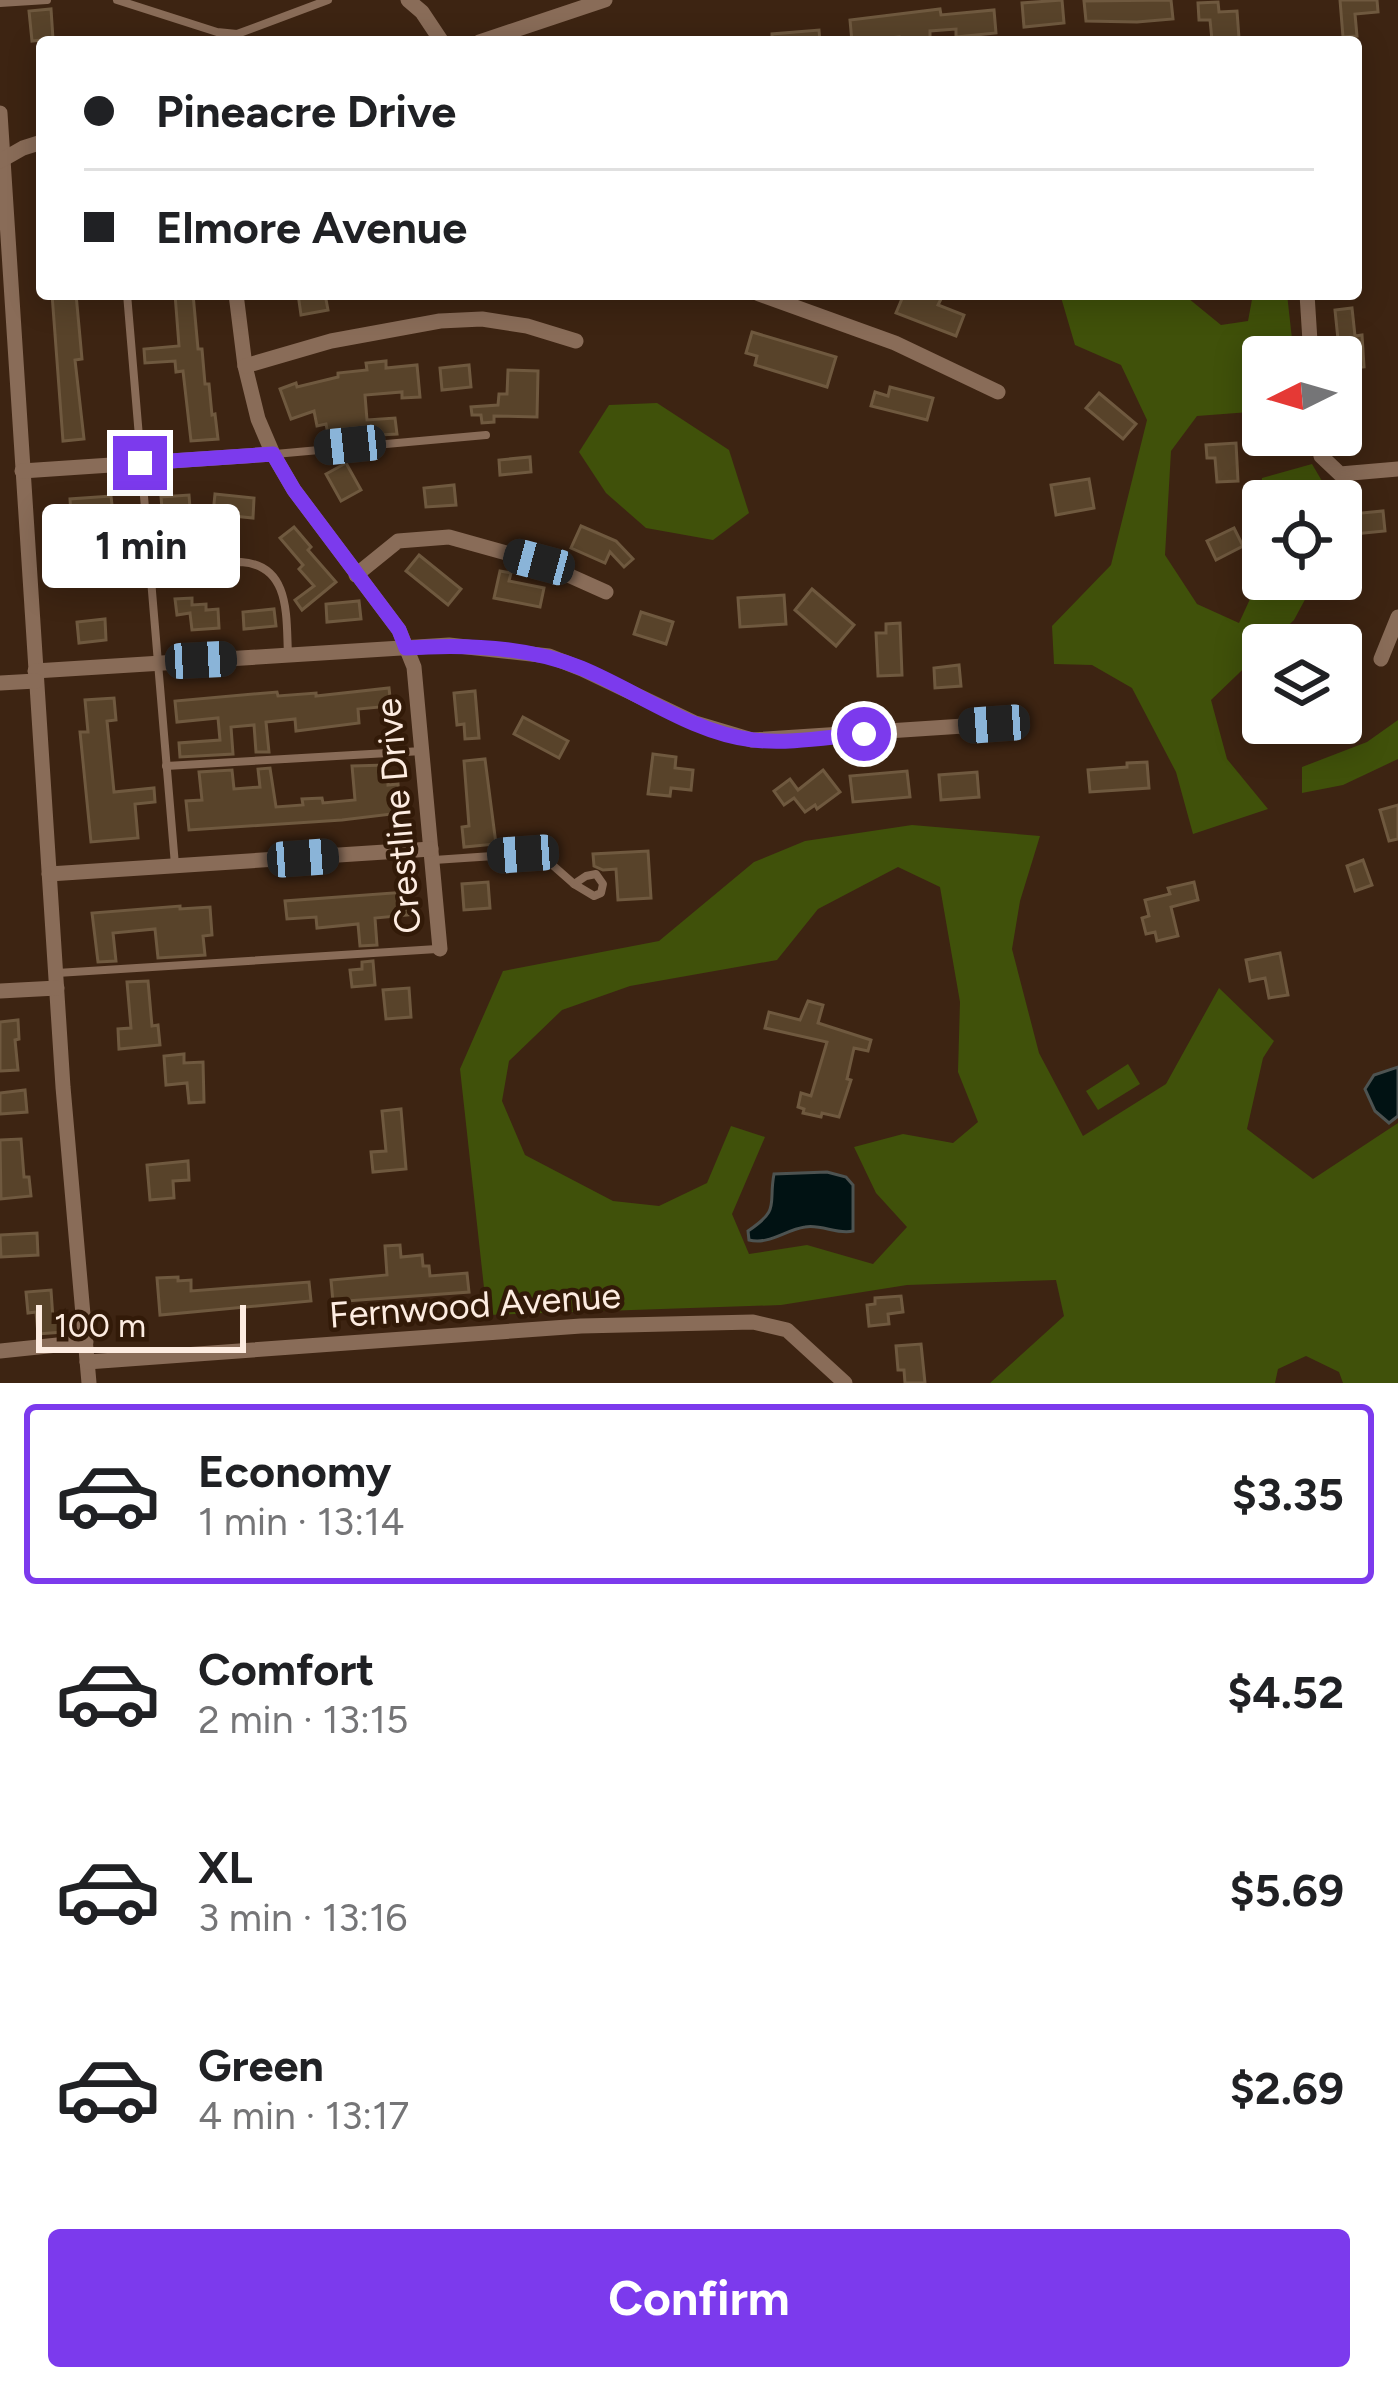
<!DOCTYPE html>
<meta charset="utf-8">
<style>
:root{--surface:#fff;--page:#f2f2f2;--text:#202124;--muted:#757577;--line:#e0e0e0;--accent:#7c3aed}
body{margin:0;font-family:Figtree,sans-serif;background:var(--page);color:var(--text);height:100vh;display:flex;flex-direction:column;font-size:45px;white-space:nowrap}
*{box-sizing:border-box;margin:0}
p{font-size:39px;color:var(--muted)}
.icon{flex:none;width:66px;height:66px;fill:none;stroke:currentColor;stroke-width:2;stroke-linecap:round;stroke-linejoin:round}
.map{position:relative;height:1383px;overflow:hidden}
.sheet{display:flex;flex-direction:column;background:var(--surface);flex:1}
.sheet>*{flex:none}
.banner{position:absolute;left:36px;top:36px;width:1326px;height:264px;border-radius:12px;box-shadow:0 6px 30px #0003;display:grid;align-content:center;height:264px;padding:0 48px;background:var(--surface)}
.needle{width:78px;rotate:265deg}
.tools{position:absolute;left:1242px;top:336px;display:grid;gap:24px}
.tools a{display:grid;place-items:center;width:120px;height:120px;border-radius:12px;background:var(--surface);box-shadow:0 6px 30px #0003;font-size:60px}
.scale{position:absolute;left:36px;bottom:30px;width:210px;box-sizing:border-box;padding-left:12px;border:6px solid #fdece1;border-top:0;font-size:33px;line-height:42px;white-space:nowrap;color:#fdece1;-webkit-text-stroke:9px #321a08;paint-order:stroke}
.end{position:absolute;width:54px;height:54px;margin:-27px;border:15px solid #7c3aed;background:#fff;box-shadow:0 0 0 6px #fff}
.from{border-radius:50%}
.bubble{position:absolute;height:84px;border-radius:12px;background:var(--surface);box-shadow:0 6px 30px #0003;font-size:39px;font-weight:700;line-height:84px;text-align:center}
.car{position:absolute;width:36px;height:72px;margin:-36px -18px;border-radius:15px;box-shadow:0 0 9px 3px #0007;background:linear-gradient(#222 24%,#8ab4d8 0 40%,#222 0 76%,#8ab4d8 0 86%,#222 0)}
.banner b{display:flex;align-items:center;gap:42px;height:114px;font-size:45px}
.banner b+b{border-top:3px solid var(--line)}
.banner i{width:30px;height:30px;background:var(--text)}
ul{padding:21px 0 0;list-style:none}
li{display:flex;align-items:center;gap:36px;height:180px;margin:0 24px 18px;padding:0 24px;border:6px solid transparent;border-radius:12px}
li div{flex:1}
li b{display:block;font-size:45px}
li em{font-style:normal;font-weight:700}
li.on{border-color:var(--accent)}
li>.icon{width:108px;height:108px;stroke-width:1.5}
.action{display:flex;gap:24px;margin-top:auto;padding:24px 48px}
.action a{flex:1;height:138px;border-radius:12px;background:var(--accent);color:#fff;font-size:48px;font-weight:700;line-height:138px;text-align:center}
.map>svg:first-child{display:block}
.green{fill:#40510a;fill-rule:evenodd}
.water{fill:#011213;stroke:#4d5351;stroke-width:3}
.building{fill:#58432a;stroke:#6f593f;stroke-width:3}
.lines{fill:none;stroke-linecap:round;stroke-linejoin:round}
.service{stroke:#896c58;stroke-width:8}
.minor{stroke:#896c58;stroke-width:15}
.route{stroke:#7c3aed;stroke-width:15}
.labels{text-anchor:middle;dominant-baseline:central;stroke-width:9;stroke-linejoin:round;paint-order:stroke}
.street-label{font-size:36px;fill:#fdece1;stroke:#321a08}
</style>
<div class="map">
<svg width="1398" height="1383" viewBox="0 0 1398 1383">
<rect width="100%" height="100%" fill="#3d2412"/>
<!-- green -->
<g class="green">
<path d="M1060,294H1183L1221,325L1248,321L1253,294H1287L1294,357H1263V411L1197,416L1171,451L1165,555L1197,604L1239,623L1250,599L1262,478L1312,464L1332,498L1331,501H1263V579H1316L1294,620L1268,645H1263V650L1211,700L1227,759L1268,809L1193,834L1176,772L1132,688L1092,665L1054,664L1052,626L1111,565L1147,420L1121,365L1075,345Z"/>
<path d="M657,403L729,450L749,513L713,540L646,528L606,493L579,452L609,405Z"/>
<path d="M1398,720V759L1343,785L1302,793V767L1367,742Z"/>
<path d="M912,825L1040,836L1020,901L1012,949L1039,1053L1083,1136L1166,1084L1219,988L1274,1041L1263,1058L1247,1129L1313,1179L1398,1123V1383H1343L1339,1372L1306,1356L1278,1369L1275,1383H990L1064,1316L1056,1280L907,1285L781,1305L487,1315L460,1069L503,971L659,941L754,862L805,841ZM898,867L940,887L960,1002L958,1072L978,1122L953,1143L903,1134L854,1147L876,1193L907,1227L873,1264L807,1245L749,1254L732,1214L765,1137L731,1126L707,1183L659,1206L613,1201L525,1155L502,1101L509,1061L562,1010L630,986L777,960L818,909Z"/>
<path d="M1128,1064L1140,1084L1098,1110L1086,1091Z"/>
</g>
<!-- water -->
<g class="water">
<path d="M1398,1067V1116L1389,1123L1375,1111L1365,1089L1374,1075Z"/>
<path d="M827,1172L846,1177L853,1185V1231C837,1235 822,1224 805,1227C785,1230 769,1245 749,1240L748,1231C781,1209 768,1205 774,1174Z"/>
</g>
<!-- building -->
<g class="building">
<path d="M1062,0L1064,23L1024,27L1022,3Z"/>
<path d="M1171,0L1173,19L1137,22L1086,21L1084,1Z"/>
<path d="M1340,0H1377L1378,12L1355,14L1357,36L1343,37Z"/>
<path d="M1218,2L1219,12L1237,11L1239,38L1212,40L1210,20H1199L1198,3Z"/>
<path d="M51,9L53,39L32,41L29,11Z"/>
<path d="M940,9L941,15L994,10L996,33L956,37V29L930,31V41L899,42V37L852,42L850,20Z"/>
<path d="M819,30L820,42H772V34Z"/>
<path d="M52,294H76L82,359L75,360L84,439L63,441Z"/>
<path d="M175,294H193L198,349H202L205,384H209L212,415L215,414L218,439L191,441L183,371L176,372L175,361L145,363L144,349L179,346Z"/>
<path d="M298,294H325L328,310L301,315Z"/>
<path d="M904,294H927L941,299L938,305L964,315L956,336L896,313Z"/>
<path d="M1352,308L1355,336L1362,335L1364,367L1341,369L1335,310Z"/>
<path d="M752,332L836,357L827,387L755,365L757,356L746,353Z"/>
<path d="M386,361V368L417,365L420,397L402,398V392L365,395L367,420L395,418L397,434L360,436L359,432L329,439L326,424L317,426L314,411L291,419L280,389L296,383L297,387L338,377V373L367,370L366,363Z"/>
<path d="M469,365L471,387L442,390L440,368Z"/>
<path d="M508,370L538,371L537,417L494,416V422L482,423L481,415H472L471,407L498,405L499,394H507Z"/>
<path d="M890,387L933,398L927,420L871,406L875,392L888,396Z"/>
<path d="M1099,393L1136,424L1123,439L1086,408Z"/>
<path d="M1236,443L1238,481L1217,482L1215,458H1207L1206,445Z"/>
<path d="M530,457L531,472L500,475L499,460Z"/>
<path d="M346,463L361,490L341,501L326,474Z"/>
<path d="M1089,479L1094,508L1056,515L1051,485Z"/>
<path d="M454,485L456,505L426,507L424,488Z"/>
<path d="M215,494L254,498L253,518L213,514Z"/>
<path d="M189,495L190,508L181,509L182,519L163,520L161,497Z"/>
<path d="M111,496L113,514L97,516L101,555L115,554L116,566L93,568L94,580L75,582L70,499Z"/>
<path d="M1383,511L1385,531L1353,534L1351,514Z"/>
<path d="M581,526L616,541L633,559L624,567L610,552L605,563L571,548Z"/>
<path d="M294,527L311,547L308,550L336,582L302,610L295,600L314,586L299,569L303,565L280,538Z"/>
<path d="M1234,528L1243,546L1216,560L1207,541Z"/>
<path d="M419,555L461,589L448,605L406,571Z"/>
<path d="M500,571L511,573L509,581L544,588L540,607L494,598Z"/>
<path d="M812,589L854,625L836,646L795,610Z"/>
<path d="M784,595L786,624L740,627L738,598Z"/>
<path d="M192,598V605L206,604V610L218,609L219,628L192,630L190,613L177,615L175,599Z"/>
<path d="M359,601L361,619L327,622L326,604Z"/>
<path d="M274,609L276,626L244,629L243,612Z"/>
<path d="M641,612L673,622L666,644L634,634Z"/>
<path d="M105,619L106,640L79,643L77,622Z"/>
<path d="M900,623L902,675L878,676L876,633H886V624Z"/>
<path d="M959,665L961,686L935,688L934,668Z"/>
<path d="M389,688L391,706L358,709L359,723L296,731L295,719L266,722L269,752H256L254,725L231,727L233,754L180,757L179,743L220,740L218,718L177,722L175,701L277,692L278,696L316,693V696Z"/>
<path d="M475,691L479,738L465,739L464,724L457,725L454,693Z"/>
<path d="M114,698L116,720L107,721L114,792L154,788L155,802L135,804L138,838L91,842L80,732H88L85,700Z"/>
<path d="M523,717L568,741L559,758L514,734Z"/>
<path d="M653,754L676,757L675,768L693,770L691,790L671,788L670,796L648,794Z"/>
<path d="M485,759L496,844L464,847L462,827L469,826L464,761Z"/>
<path d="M1147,762L1149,788L1090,792L1088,770L1127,767V763Z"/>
<path d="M387,765L388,785L398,784L400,813L342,820L189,830L186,801L202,800L199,772L232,770L234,789L260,787L258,769L270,768L276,807L303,805L302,799L322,798L323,803L355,800L352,766Z"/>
<path d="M823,770L840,792L817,809L815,805L805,812L794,798L784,805L774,791L790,779L798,790Z"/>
<path d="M907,771L910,797L853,802L850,776Z"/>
<path d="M977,772L979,797L941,800L939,775Z"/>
<path d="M1398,805V839L1389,841L1380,810Z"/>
<path d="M648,851L651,898L618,900L616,869L603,870L594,866L593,854Z"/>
<path d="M1363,860L1372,885L1355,891L1347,866Z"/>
<path d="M488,882L490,908L464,910L462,884Z"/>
<path d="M1194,882L1198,900L1171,907L1178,936L1157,941L1155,932L1146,934L1142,918L1149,916L1145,900L1170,894L1168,888Z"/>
<path d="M406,892L408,915L375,918L377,945L360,946L358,924L317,928L316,917L287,919L285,901Z"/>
<path d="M180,906V909L210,907L212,935L203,936L205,955L158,958L155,929L113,933L116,961L98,962L92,913Z"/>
<path d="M1280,953L1288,995L1269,998L1265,978L1250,981L1246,960Z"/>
<path d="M373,961L375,985L352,987L350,970L362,969V962Z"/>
<path d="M148,981L152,1026L158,1025L160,1045L119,1049L118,1029L131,1028L127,982Z"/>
<path d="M409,988L411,1017L386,1019L383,990Z"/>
<path d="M808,1001L823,1005L818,1023L871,1040L868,1051L854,1048L847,1079L851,1080L839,1117L822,1113L821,1117L803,1113L804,1109L798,1107L801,1093L811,1096L827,1042L765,1028L769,1012L800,1020Z"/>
<path d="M18,1020L19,1039L15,1040L18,1070L0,1071V1022Z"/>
<path d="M184,1054V1063L203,1062L204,1102L189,1103L187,1083L166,1085L164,1056Z"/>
<path d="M25,1090L27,1112L0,1114V1093Z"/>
<path d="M401,1109L406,1169L373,1172L371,1152L386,1151L382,1111Z"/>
<path d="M21,1139L24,1177H29L31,1196L1,1199L0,1140Z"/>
<path d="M188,1161L189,1180L173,1181L174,1198L150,1200L147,1165Z"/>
<path d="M37,1233L38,1255L1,1257L0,1235Z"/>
<path d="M400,1245L401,1257L422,1255L423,1266H429L430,1276L467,1273L469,1292L333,1302L331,1280L387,1275L385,1246Z"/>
<path d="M178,1277V1281L191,1280V1291L309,1282L311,1301L160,1315L157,1278Z"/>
<path d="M51,1290L53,1319L62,1318L63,1332L38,1334L36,1312L28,1313L26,1292Z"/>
<path d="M901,1296L903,1312L888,1314L889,1324L869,1326L867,1305L875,1304V1298Z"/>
<path d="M921,1344L925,1383H905L904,1370H898L896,1346Z"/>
</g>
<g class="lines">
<!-- service -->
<g class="service">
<path d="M117,0L217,32L237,34L328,0"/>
<path d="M0,3L47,0"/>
<path d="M127,294L175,865"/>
<path d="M275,454L486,435"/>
<path d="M149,568L241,562C291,565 286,617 288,654"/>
<path d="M166,766L422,751"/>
<path d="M434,860L523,854L549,862L574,884"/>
<path d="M596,874L603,884L601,893L594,896L574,884L586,876Z"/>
<path d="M57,973L437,949"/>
</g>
<!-- minor -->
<g class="minor">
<path d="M408,0L422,12L442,42"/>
<path d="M479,42L605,0"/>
<path d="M0,113L63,1087L89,1383"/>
<path d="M0,161L23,148L42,142"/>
<path d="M236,294L245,366L258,419L273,454L294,490L399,630L414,667L440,949"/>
<path d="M759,294L895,343L998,392"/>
<path d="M1307,294L1311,357"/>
<path d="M245,366L331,341L440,321L482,319L527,326L576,341"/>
<path d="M1317,435L1321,456L1340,474L1398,469"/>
<path d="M22,471L273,454"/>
<path d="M356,575L398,541L449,537L539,562L606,592"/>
<path d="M1381,659L1398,617"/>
<path d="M35,671L449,645L549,656L582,669L695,723L752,740L994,724"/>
<path d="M0,683L36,681"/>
<path d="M49,874L431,849"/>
<path d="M0,991L57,988"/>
<path d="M0,1351L86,1342"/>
<path d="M87,1362L581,1326L753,1322L787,1330L845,1383"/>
</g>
</g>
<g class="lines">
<!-- route -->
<path class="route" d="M140,463L273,454L294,490L399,630L406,648C464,644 527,646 581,668C637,691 692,733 753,740C789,744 828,737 864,734"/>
</g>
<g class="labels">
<!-- street labels -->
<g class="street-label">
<text transform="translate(398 816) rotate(-95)">Crestline Drive</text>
<text transform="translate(475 1305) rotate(-4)">Fernwood Avenue</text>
</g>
</g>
</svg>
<div class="tools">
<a><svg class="needle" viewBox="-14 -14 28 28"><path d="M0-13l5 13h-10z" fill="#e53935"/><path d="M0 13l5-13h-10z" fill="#757577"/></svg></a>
<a><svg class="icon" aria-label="locate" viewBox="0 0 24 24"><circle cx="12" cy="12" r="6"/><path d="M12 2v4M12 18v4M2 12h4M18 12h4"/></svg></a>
<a><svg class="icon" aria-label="layers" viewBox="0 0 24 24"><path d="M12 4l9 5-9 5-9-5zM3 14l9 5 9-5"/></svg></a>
</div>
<div class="scale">100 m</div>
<i class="end from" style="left:864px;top:734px"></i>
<i class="end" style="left:140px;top:463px"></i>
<div class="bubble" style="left:42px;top:504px;width:198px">1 min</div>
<i class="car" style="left:350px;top:445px;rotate:264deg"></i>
<i class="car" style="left:539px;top:562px;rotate:285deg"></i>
<i class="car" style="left:201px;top:660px;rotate:87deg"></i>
<i class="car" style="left:994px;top:724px;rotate:266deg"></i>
<i class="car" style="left:523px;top:854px;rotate:266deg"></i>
<i class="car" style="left:303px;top:858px;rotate:86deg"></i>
<div class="banner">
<b><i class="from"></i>Pineacre Drive</b>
<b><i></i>Elmore Avenue</b>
</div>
</div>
<section class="sheet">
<ul>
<li class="on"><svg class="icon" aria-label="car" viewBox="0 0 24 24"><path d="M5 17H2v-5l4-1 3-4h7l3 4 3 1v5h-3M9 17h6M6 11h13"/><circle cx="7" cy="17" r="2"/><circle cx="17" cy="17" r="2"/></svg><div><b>Economy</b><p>1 min · 13:14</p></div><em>$3.35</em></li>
<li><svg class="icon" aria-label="car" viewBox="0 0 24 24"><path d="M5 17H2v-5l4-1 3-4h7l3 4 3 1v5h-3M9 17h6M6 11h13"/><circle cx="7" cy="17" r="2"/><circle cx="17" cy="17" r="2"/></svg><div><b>Comfort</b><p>2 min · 13:15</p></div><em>$4.52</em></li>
<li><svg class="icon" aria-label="car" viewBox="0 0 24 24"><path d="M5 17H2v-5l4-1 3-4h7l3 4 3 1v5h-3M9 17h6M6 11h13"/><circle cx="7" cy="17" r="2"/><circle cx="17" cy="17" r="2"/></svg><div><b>XL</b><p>3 min · 13:16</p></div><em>$5.69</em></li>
<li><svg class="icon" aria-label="car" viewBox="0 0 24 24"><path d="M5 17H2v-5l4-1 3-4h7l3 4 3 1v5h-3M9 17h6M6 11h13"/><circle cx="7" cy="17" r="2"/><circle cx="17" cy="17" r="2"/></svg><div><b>Green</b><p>4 min · 13:17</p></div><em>$2.69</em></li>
</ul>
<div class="action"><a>Confirm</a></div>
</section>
